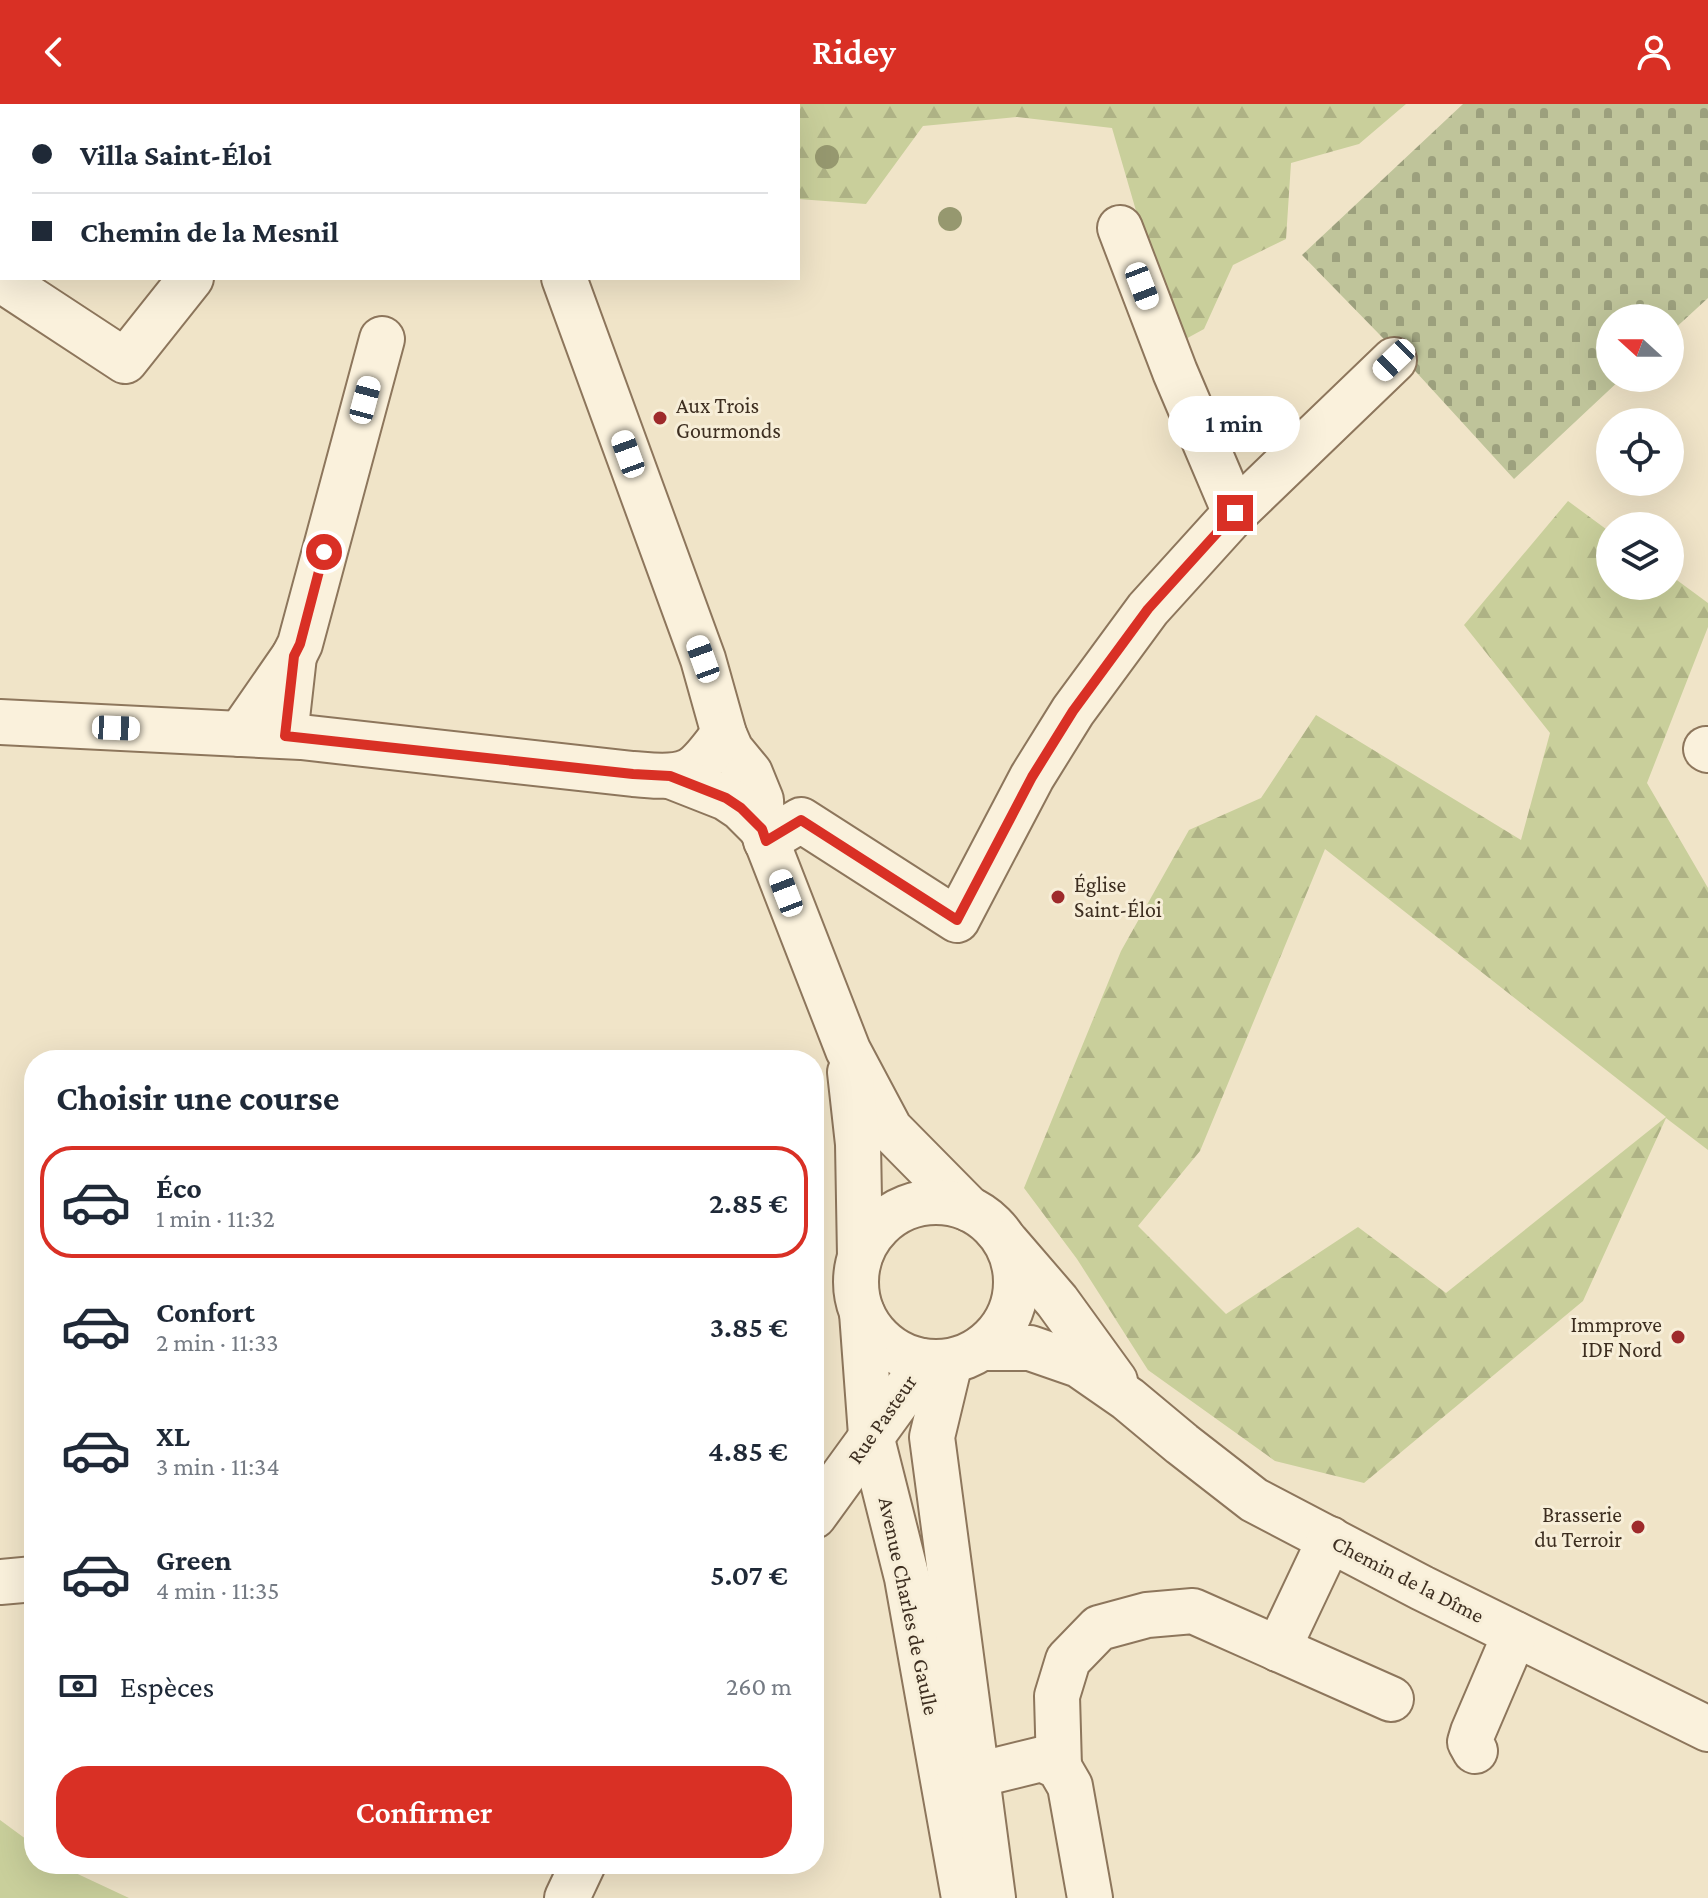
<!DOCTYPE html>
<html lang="fr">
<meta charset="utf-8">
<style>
:root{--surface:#fff;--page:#f6f6f7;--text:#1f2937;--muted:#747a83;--line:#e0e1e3;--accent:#d93025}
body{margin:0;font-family:"Crimson Pro",serif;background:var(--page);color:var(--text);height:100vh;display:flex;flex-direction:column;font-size:30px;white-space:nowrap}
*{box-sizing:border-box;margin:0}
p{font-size:26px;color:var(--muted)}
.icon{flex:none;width:44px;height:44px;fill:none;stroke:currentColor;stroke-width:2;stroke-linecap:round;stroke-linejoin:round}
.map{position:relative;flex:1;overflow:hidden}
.panel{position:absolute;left:24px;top:946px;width:800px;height:824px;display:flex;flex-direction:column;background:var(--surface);border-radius:32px;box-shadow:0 8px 32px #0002}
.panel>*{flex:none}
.top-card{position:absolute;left:0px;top:0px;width:800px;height:176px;box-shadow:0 8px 32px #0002;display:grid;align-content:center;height:176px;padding:0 32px;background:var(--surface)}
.needle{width:52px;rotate:291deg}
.controls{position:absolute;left:1596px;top:200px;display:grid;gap:16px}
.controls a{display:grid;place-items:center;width:88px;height:88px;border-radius:50%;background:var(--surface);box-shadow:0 8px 32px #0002;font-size:40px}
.end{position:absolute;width:36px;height:36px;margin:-18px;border:10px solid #d93025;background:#fff;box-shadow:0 0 0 4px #fff}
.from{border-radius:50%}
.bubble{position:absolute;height:56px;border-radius:28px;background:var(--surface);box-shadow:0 8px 32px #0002;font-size:26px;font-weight:600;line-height:56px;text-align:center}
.car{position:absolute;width:24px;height:48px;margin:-24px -12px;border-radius:10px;box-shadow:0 0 6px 2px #0007;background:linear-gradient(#fff 24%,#345 0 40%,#fff 0 76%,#345 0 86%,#fff 0)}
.top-card b{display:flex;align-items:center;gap:28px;height:76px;font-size:30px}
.top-card b+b{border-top:2px solid var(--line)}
.top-card i{width:20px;height:20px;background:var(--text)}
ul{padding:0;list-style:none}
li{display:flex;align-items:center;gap:24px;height:112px;margin:0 16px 12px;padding:0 16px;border:4px solid transparent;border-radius:32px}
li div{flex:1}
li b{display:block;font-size:30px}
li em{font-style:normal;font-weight:600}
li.on{border-color:var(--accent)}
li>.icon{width:72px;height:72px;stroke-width:1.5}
h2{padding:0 32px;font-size:36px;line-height:96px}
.pay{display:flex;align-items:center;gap:20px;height:88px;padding:0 32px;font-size:30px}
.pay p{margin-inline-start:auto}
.button{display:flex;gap:16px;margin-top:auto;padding:16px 32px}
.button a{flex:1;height:92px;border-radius:32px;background:var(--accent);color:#fff;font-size:32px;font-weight:600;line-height:92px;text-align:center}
header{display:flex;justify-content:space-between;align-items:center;height:104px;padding:0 32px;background:var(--accent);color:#fff;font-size:36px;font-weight:600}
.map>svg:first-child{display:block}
.forest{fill:url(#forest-firs);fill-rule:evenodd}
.cemetery{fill:url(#cemetery-stones)}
.garden{fill:#c9cf9b}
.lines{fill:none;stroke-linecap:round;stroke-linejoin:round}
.minor-casing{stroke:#8d765c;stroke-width:48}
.minor{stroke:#faf1dc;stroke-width:44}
.tree{fill:#96986f}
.route{stroke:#d93025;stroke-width:10}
.poi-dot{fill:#9e2a2b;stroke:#f7eed8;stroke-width:3}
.labels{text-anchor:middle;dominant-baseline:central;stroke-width:6;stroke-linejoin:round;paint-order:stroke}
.poi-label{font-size:22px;fill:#3d2e20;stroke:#f7eed8;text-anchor:start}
.street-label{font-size:22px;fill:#3d2e20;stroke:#f7eed8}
</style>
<header><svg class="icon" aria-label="back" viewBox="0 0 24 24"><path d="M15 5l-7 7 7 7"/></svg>Ridey<svg class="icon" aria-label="person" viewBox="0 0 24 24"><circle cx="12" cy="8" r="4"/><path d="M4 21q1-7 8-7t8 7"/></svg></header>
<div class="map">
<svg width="1708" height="1794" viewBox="0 0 1708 1794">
<defs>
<pattern id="forest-firs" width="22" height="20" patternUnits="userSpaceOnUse" patternTransform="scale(2)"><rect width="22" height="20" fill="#c9cf9b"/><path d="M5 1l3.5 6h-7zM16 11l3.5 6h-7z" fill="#aeb285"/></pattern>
<pattern id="cemetery-stones" width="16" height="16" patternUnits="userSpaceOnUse" patternTransform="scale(2)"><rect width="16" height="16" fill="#bfc49a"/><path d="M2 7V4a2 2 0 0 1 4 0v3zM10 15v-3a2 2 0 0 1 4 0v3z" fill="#9ca07d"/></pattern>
</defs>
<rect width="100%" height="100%" fill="#f0e4c8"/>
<!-- forest -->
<g class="forest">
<path d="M778,0H1406L1359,40L1291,59L1286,135L1233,161L1204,225L1182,237L1141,124L1112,24L1017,13L923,22L866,100L798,95V2H775Z"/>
<path d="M1568,397L1610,428V482H1670V471L1708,499V523L1647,679L1708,784V1046L1666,1014L1583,1197L1364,1379L1275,1357L1148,1266L1077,1155L1024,1084L1121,847L1189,726L1261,694L1316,611L1521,736L1550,629L1464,521ZM1325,745L1666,1013L1446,1189L1358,1123L1226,1210L1138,1122L1200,1047Z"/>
</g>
<!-- cemetery -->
<path class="cemetery" d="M1463,0H1708V194L1670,229V214H1610V274H1622L1514,375L1417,269L1302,151Z"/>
<!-- garden -->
<path class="garden" d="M0,1716L34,1741V1760H60L67,1765L129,1794H0Z"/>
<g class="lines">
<!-- minor casing -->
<g class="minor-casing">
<g id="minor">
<path d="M502,0L503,2"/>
<path d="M415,2L419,0"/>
<path d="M1120,124L1175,268L1235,409"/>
<path d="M564,174L703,555L724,630L731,646L750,669L761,696L762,725L848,946L890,1025L969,1105"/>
<path d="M0,175L125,257L191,174"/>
<path d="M294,552L300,540L382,235"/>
<path d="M0,618L301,633L633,670C650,671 673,675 689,667C703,660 714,641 724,630"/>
<path d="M240,630L294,552L285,632"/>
<path d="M1706,645L1708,646"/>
<path d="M670,672L726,694L741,704L762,725"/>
<path d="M766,737L801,716L957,816L1032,673L1073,607L1148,505L1235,409L1394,256"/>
<path d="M850,968L858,1040L860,1152"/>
<circle cx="936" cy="1178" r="80"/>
<path d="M1007,1139L1057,1197L1115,1277"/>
<path d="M862,1209L871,1331L907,1474L964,1794"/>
<path d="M982,1244H1030L1079,1261L1128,1295L1182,1340L1254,1396L1422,1484L1708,1625"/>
<path d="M950,1258L932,1333L993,1794"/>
<path d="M814,1412L912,1277L921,1257"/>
<path d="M0,1478L34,1475"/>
<path d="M1278,1545L1330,1435"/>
<path d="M1475,1647L1470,1638L1473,1628L1515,1530"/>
<path d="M1059,1663L1057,1592L1068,1556L1099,1524L1147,1511L1193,1507L1391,1595"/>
<path d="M953,1686L977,1671L1042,1655L1059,1663L1070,1682L1090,1794"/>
<path d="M567,1794L583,1760"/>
</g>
</g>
<!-- minor -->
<use href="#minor" class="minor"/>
</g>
<!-- trees -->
<g class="tree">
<circle cx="827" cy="53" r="12"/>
<circle cx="950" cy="115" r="12"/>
</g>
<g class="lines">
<!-- route -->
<path class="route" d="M324,448L300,540L294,552L285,632L633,670L670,672L726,694L741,704L762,725L766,737L801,716L957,816L1032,673L1073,607L1148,505L1235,409"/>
</g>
<!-- markers -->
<g class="poi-dot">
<circle cx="660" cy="314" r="8"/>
<circle cx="1058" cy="793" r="8"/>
<circle cx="1678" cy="1233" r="8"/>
<circle cx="1638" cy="1423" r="8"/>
</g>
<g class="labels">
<!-- poi labels -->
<g class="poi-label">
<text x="676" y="301">Aux Trois<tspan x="676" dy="25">Gourmonds</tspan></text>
<text x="1074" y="780">Église<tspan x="1074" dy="25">Saint-Éloi</tspan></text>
<text x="1662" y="1220" text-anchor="end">Immprove<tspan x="1662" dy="25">IDF Nord</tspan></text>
<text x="1622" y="1410" text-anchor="end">Brasserie<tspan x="1622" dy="25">du Terroir</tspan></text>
</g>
<!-- street labels -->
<g class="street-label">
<text transform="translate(882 1315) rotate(-55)">Rue Pasteur</text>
<text transform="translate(1408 1475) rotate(27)">Chemin de la Dîme</text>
<text transform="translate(909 1502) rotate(78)">Avenue Charles de Gaulle</text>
</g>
</g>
</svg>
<div class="controls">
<a><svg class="needle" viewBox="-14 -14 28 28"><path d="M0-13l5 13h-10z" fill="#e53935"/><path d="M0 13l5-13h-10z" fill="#747a83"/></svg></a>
<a><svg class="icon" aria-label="locate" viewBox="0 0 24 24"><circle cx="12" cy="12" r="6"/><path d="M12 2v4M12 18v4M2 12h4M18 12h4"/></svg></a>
<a><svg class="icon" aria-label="layers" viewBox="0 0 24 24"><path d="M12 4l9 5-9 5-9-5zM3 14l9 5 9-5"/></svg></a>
</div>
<i class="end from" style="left:324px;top:448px"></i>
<i class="end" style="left:1235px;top:409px"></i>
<div class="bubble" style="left:1168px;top:292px;width:132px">1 min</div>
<i class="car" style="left:1142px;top:182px;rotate:159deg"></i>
<i class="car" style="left:1394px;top:256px;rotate:226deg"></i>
<i class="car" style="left:365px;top:296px;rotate:15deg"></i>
<i class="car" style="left:628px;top:350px;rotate:340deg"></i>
<i class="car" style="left:703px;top:555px;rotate:340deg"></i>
<i class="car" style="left:116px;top:624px;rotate:92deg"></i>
<i class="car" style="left:786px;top:789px;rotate:339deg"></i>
<div class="top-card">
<b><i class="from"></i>Villa Saint-Éloi</b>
<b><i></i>Chemin de la Mesnil</b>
</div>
<section class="panel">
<h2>Choisir une course</h2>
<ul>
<li class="on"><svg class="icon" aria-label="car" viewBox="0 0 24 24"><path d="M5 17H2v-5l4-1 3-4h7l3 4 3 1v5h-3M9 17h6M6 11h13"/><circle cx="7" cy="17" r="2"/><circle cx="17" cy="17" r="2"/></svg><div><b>Éco</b><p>1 min · 11:32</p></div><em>2.85 €</em></li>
<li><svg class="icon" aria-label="car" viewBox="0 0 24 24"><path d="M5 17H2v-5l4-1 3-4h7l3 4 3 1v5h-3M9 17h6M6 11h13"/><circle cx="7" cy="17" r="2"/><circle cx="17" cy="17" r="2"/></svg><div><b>Confort</b><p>2 min · 11:33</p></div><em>3.85 €</em></li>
<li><svg class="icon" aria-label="car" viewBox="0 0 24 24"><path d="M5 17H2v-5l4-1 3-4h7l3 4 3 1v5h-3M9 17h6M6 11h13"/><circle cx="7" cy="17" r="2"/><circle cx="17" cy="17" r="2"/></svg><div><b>XL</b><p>3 min · 11:34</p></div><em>4.85 €</em></li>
<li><svg class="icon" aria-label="car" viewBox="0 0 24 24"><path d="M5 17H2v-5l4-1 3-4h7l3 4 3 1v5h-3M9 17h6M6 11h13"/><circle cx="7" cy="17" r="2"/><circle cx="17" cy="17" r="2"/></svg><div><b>Green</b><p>4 min · 11:35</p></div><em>5.07 €</em></li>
</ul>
<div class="pay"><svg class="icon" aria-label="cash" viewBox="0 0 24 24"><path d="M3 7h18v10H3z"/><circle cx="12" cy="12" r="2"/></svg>Espèces<p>260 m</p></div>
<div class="button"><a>Confirmer</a></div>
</section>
</div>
